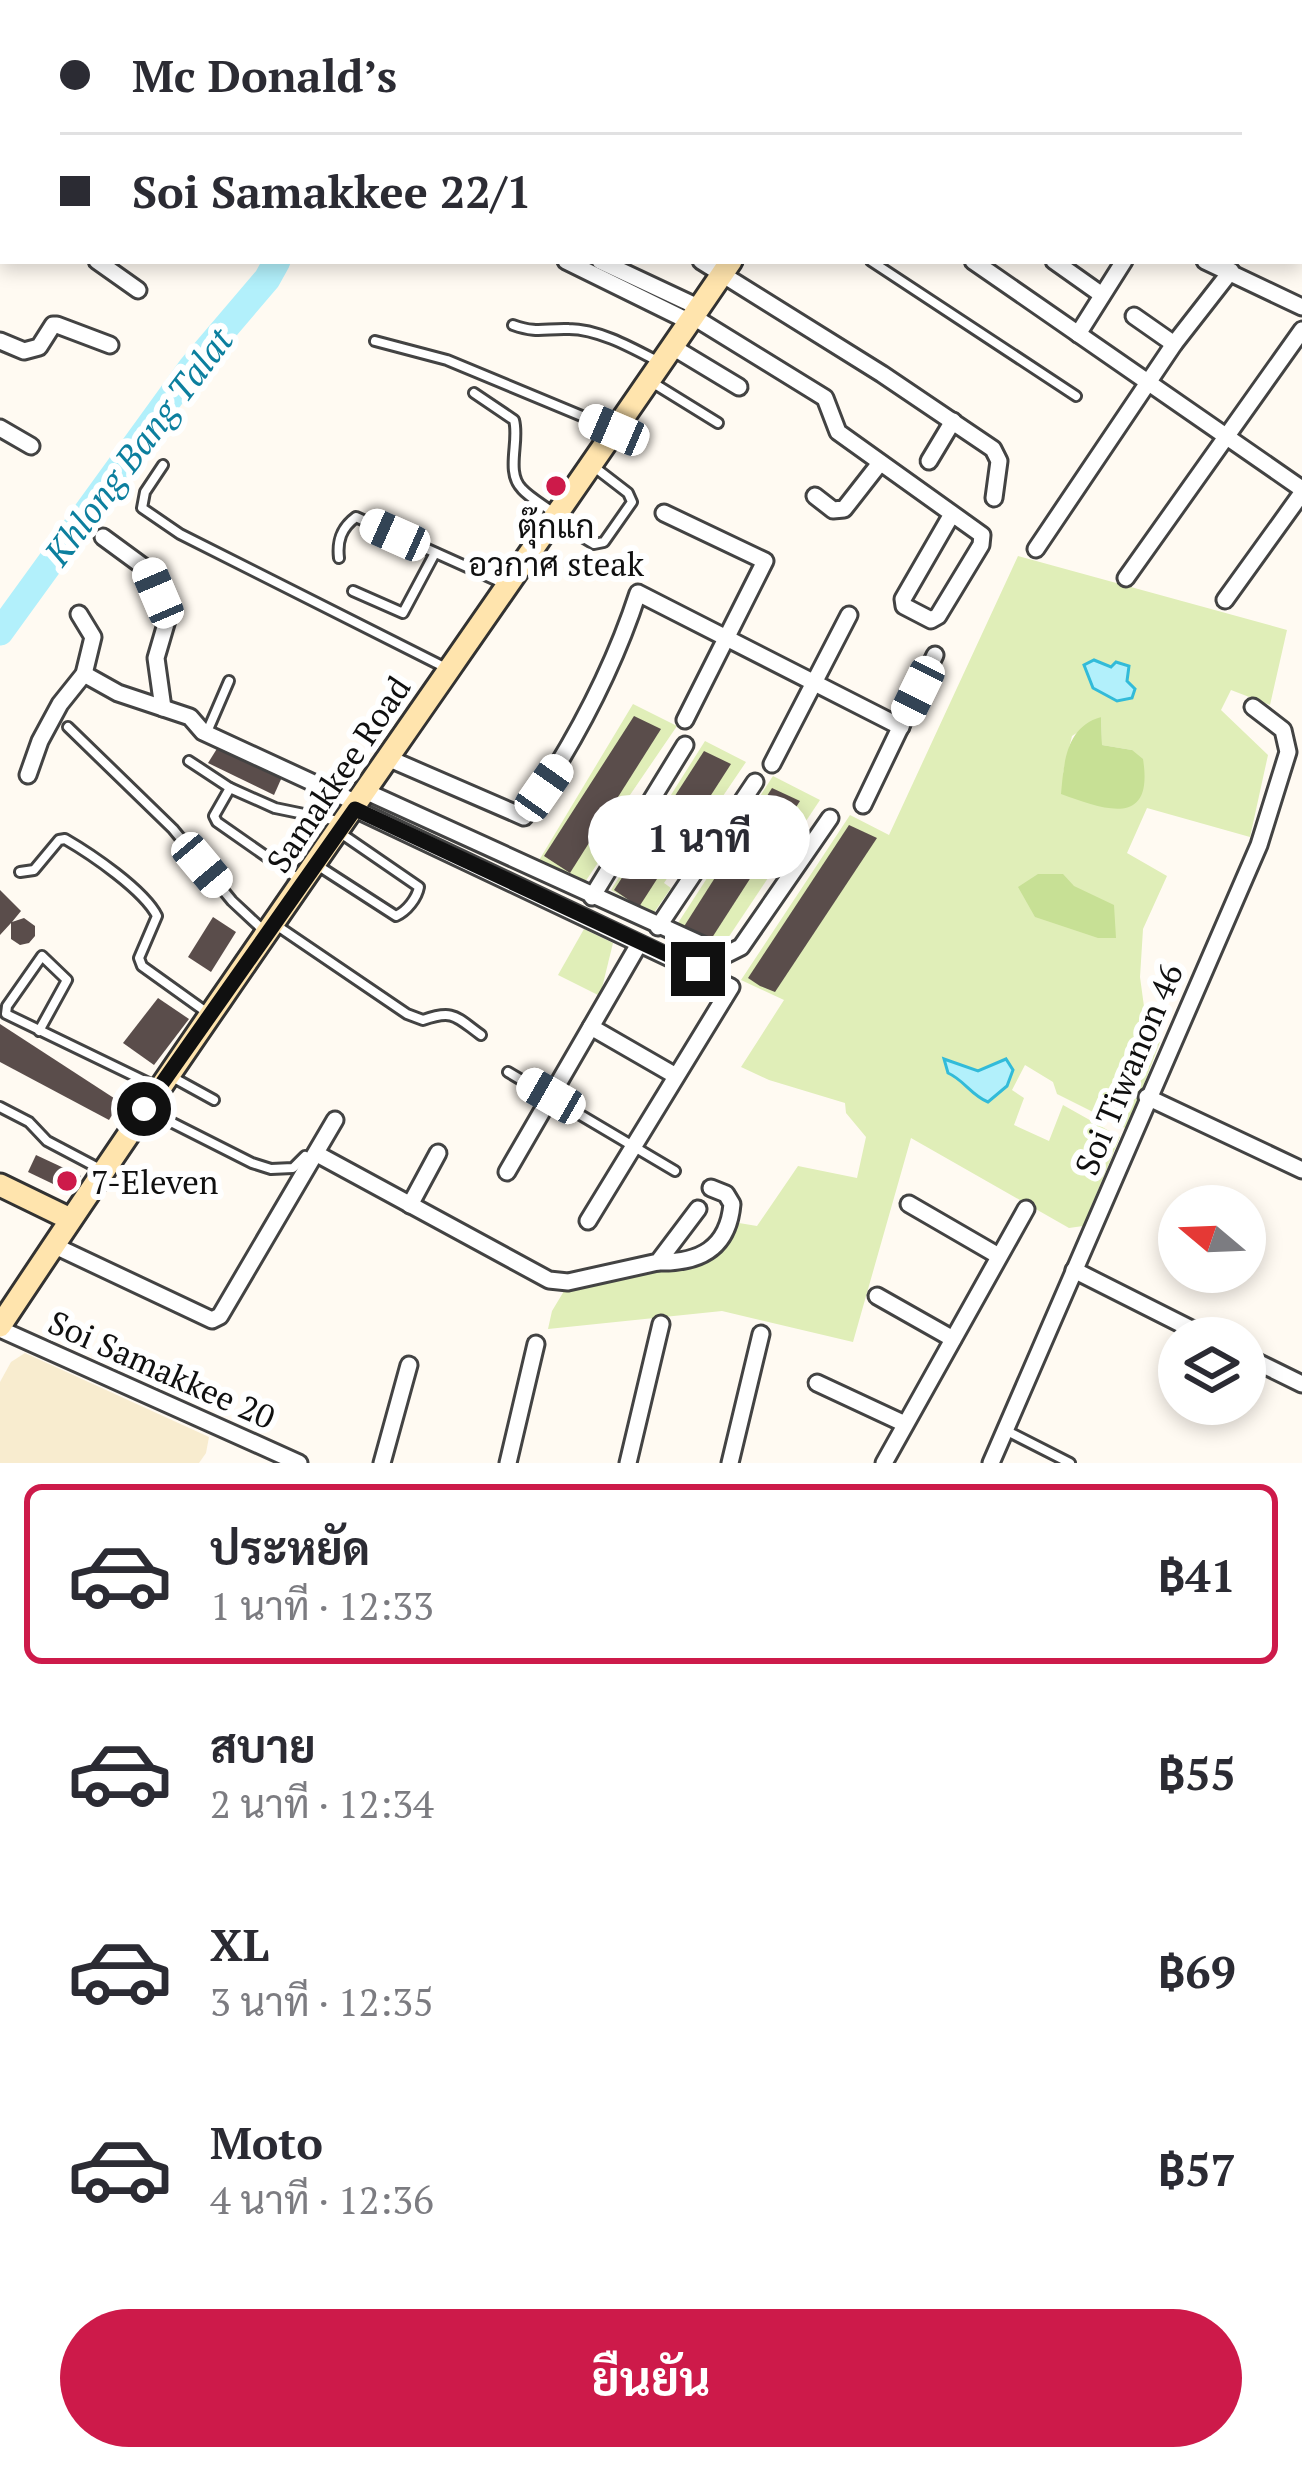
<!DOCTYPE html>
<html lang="th">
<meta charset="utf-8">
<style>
:root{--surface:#fff;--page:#f2f2f3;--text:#2b2b33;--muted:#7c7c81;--line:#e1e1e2;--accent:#cd1a4a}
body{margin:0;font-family:"PT Serif",Sarabun,serif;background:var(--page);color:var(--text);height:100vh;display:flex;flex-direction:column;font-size:45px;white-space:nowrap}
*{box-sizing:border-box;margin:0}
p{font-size:39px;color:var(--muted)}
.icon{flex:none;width:66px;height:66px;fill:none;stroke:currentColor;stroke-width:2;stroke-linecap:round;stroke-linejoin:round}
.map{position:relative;height:1463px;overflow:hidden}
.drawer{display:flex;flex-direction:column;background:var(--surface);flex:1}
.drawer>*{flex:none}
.hud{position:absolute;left:0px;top:0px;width:1302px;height:264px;box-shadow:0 6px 18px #0003;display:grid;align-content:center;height:264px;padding:0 60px;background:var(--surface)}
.needle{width:78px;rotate:289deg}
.controls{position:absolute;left:1158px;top:1185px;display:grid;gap:24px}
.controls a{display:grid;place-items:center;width:108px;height:108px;border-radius:50%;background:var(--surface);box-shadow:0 6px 18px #0003;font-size:60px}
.end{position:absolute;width:54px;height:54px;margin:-27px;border:15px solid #101010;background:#fff;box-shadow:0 0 0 6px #fff}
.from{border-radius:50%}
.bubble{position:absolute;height:84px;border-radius:42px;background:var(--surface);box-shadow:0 6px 18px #0003;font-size:39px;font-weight:700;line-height:84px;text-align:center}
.car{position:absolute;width:36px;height:72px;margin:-36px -18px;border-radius:15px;box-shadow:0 0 9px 3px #0007;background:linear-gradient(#fff 24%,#345 0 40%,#fff 0 76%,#345 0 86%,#fff 0)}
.hud b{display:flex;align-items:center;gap:42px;height:114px;font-size:45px}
.hud b+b{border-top:3px solid var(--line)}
.hud i{width:30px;height:30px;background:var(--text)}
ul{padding:21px 0 0;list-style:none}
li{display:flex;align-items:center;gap:36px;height:180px;margin:0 24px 18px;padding:0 36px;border:6px solid transparent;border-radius:18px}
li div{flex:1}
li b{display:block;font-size:45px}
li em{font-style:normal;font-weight:700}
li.on{border-color:var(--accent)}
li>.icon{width:108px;height:108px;stroke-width:1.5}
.primary-button{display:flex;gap:24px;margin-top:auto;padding:24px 60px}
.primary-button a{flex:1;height:138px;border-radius:72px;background:var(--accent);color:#fff;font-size:48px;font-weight:700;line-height:138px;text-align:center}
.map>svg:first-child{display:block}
.farmland{fill:#f8eccf}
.green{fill:#e0eeb8;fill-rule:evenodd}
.forest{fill:#c7e095}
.water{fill:#b2f0fb;stroke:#32bbd9;stroke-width:3}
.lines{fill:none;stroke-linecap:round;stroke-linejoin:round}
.canal{stroke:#b2f0fb;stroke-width:15}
.river{stroke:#b2f0fb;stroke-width:27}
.building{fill:#5a4d4b}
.lane-casing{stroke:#434343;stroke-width:14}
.street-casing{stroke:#434343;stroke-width:21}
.secondary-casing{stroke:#323232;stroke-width:27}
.lane{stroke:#fff;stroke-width:8}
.street{stroke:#fff;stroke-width:15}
.secondary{stroke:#ffe4ad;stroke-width:21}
.route{stroke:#101010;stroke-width:15}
.poi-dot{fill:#cd1a4a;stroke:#fff;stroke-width:4.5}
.labels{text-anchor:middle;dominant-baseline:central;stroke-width:12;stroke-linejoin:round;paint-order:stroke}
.poi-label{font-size:33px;fill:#101010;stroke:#fff}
.street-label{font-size:33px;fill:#101010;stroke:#fff}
.water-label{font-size:36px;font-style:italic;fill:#0c7f9e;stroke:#fff}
</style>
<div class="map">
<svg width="1302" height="1463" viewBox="0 0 1302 1463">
<rect width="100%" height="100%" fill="#fffaf2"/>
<!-- farmland -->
<path class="farmland" d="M25,1353L209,1437L206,1453L199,1463H0V1382L11,1362Z"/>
<!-- green -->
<g class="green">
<path d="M1018,556L1287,630L1270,705L1231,690L1221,710L1268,755L1250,837L1147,808L1127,853L1167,876L1143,929L1140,977L1148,1036L1160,1042L1127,1129L1057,1094L1053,1082L1025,1065L1012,1090L1024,1098L1014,1125L1049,1141L1063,1105L1120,1137L1083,1226L1069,1228L911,1138L853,1342L722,1311L548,1329L552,1311L564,1291L710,1258L739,1223L757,1226L798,1166L857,1178L866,1137L846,1113L845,1103L769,1080L741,1067L784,1000L741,980L850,815L889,835ZM1101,717L1102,745L1132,750L1063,773L1072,736Z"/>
<path d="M633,704L677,726L602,836L612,842L585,882L538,862Z"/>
<path d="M705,741L746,762L664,883L671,888L653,914L611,890Z"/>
<path d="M773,776L820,800L720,950L678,923Z"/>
<path d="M584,929L613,943L600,996L558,975Z"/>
</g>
<!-- forest -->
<g class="forest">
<path d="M1101,717L1102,745L1132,750L1143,759C1154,828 1105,810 1061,794C1064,762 1066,727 1101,717Z"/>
<path d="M1038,874H1063L1074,886L1114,905L1116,938H1098L1035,917L1018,887Z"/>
</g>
<!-- water -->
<g class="water">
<path d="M1094,660L1111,667L1116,662L1129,666L1127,681L1135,689L1132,698L1117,701L1093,688L1084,665Z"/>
<path d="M944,1059L978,1071L1006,1059L1013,1070L1007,1086L988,1102C971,1095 964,1080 948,1073Z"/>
</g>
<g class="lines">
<!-- canal -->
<g class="canal">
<path d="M955,0L959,3"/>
<path d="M1299,250L1302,251"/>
</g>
<!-- river -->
<g class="river">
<path d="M442,3L444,0"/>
<path d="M0,632L192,367L267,279L277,261"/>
</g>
</g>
<!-- building -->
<g class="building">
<path d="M634,716L661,729L570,873L544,856Z"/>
<path d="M218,747L282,777L274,795L208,763Z"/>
<path d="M704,751L731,764L639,907L614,890Z"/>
<path d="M772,788L800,801L708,944L683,928Z"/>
<path d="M849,825L877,838L775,992L760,986L748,978Z"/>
<path d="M0,890L21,911L12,922L24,918L35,926V936L29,943L20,945L11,939V923L0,935Z"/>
<path d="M213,917L236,932L211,972L188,957Z"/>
<path d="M158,998L189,1019L154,1065L123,1043Z"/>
<path d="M0,1024L120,1102L109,1120L0,1062Z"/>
<path d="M36,1155L81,1176L72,1193L28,1172Z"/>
</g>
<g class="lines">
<!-- lane casing -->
<g class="lane-casing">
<g id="lane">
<path d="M1299,47L1302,50"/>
<path d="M871,261L1076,396"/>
<path d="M513,325C538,334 545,328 569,329C599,329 634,349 659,362"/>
<path d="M375,341L447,360L613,429"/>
<path d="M650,381L718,423"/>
<path d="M474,393L514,420C520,441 505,472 522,489C530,498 545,506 555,514"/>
<path d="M163,465L145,492L142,508L180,534L448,669"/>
<path d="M554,520L594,544L604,542L632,502L628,493L593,466"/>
<path d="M339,558C337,541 341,528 356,517L505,584"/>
<path d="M353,591L403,613L435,553"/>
<path d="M68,727L173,829L232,901L262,929"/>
<path d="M207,732L229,681"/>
<path d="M189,761L230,788"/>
<path d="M317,865L396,916C407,911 417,898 419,887L339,832"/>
<path d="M20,872L34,870L59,840L65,839C91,854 144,890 157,916L139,958L142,966L209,1014"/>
<path d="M300,880L217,822L214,816L230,788L275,808L338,821"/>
<path d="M276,925L407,1014L423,1020C454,1009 456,1017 481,1035"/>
<path d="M39,1031L67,980L42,956L7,1006L6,1014L157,1087"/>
<path d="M508,1072L675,1171"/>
<path d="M174,1078L214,1100"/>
<path d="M0,1107L29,1122L47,1141L102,1170"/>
<path d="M151,1112L252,1163L271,1169L293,1168L305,1156"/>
<path d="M1007,1431L1070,1463"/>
</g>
</g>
<!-- street casing -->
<g class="street-casing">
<g id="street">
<path d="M296,0L300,3"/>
<path d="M610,0L615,3"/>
<path d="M743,0L747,3"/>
<path d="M184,3L186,0"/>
<path d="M399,3L401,0"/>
<path d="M1149,3L1150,0"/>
<path d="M1250,3L1252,0"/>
<path d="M0,57L3,60"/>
<path d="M0,104L3,106"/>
<path d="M0,142L3,138"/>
<path d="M1299,147L1302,149"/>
<path d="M97,261L138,290"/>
<path d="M566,261L688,321"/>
<path d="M600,261L698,307"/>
<path d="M701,261L882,374L993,449L999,461L994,498"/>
<path d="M973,261L1302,489"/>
<path d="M1054,261L1102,295"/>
<path d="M1205,261L1302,307"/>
<path d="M692,316L825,398L838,432L982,535L981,545L938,616L931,620L904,606L903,599L952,514"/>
<path d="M1134,316L1174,344"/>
<path d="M1078,334L1124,261"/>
<path d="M0,341L24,351L39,347L53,325H57L110,345"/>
<path d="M671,346L739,387"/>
<path d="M0,428L31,446"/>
<path d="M929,461L953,421"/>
<path d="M815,496L833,510L844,509L880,463"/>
<path d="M664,513L765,561L685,720"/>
<path d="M103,537L148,570L168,617L156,658L163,708"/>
<path d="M1036,549L1174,344L1231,271"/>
<path d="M1126,578L1302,330"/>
<path d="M1225,600L1302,493"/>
<path d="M84,674L118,693L190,717L203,732L359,804"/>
<path d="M390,759L524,817C572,747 612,673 638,593L901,727"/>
<path d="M772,764L849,615"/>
<path d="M28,775L40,741L60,704L84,674L93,637L79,614"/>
<path d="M367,792L725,955L741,947L830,818"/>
<path d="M863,805L935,655"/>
<path d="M355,809L731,987L588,1221"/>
<path d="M592,897L685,745"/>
<path d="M658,927L755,782"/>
<path d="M591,1027L676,1076"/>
<path d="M1147,1097L1302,1170"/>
<path d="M317,1154L549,1280L568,1282L658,1262L698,1209"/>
<path d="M507,1172L639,944"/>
<path d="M909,1204L997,1255"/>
<path d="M410,1205L438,1153"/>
<path d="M53,1245L212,1320L220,1316L335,1120"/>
<path d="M658,1262C699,1263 728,1249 732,1204L726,1194L711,1188"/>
<path d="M1074,1270L1209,1338"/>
<path d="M877,1296L953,1339"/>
<path d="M0,1329L299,1463"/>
<path d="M1245,1356L1302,1384"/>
<path d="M817,1383L905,1424"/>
<path d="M382,1463L409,1365"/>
<path d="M508,1463L536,1344"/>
<path d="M628,1463L661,1324"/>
<path d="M730,1463L761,1334"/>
<path d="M884,1463L1026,1209"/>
<path d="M991,1463L1259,845L1288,752L1283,730L1253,707"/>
</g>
</g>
<!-- secondary casing -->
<g class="secondary-casing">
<g id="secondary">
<path d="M909,3L911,0"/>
<path d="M0,1185L70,1219"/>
<path d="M0,1326C238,967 489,616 731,261"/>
</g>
</g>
<!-- lane -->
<use href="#lane" class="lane"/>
<!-- street -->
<use href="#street" class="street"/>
<!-- secondary -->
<use href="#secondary" class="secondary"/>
</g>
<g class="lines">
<!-- route -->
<path class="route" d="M144,1109L355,809L698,969"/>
</g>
<!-- markers -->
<g class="poi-dot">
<circle cx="556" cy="486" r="12"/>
<circle cx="67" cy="1181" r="12"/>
</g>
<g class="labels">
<!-- poi labels -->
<g class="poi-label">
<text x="556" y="525">ตุ๊กแก<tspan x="556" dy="38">อวกาศ steak</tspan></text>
<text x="91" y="1181" text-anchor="start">7-Eleven</text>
</g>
<!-- street labels -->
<g class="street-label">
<text transform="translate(338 774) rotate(-56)">Samakkee Road</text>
<text transform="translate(1128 1069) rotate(-67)">Soi Tiwanon 46</text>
<text transform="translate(162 1369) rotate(24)">Soi Samakkee 20</text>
</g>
<!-- water labels -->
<g class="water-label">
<text transform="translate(138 446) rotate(-53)">Khlong Bang Talat</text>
</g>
</g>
</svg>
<div class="controls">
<a><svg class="needle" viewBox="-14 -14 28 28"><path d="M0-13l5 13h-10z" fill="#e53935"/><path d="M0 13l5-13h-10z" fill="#7c7c81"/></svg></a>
<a><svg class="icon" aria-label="layers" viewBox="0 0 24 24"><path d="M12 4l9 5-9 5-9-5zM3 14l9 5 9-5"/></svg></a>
</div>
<i class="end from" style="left:144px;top:1109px"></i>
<i class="end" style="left:698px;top:969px"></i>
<div class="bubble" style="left:588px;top:795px;width:222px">1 นาที</div>
<i class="car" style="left:614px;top:430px;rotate:293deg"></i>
<i class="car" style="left:395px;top:535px;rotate:294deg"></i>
<i class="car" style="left:158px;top:593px;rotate:337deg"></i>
<i class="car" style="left:918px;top:691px;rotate:206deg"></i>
<i class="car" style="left:544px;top:788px;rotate:35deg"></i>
<i class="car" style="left:202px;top:865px;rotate:140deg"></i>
<i class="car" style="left:551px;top:1096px;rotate:300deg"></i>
<div class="hud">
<b><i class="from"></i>Mc Donald’s</b>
<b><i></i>Soi Samakkee 22/1</b>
</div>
</div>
<section class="drawer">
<ul>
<li class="on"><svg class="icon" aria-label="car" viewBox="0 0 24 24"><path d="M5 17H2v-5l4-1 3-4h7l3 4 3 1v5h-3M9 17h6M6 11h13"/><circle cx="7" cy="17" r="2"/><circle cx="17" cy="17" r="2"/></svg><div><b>ประหยัด</b><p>1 นาที · 12:33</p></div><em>฿41</em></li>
<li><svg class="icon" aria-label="car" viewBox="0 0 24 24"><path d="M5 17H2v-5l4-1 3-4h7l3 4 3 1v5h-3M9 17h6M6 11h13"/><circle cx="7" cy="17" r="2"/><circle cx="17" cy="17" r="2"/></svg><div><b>สบาย</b><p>2 นาที · 12:34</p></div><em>฿55</em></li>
<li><svg class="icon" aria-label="car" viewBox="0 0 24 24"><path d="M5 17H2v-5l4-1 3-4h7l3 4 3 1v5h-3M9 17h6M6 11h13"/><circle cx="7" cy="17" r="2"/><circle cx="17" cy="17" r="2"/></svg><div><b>XL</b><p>3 นาที · 12:35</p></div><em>฿69</em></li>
<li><svg class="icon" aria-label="car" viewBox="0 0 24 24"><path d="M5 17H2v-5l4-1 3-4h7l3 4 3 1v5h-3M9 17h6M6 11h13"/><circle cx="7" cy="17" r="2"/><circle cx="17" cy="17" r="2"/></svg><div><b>Moto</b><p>4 นาที · 12:36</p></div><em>฿57</em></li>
</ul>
<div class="primary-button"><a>ยืนยัน</a></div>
</section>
